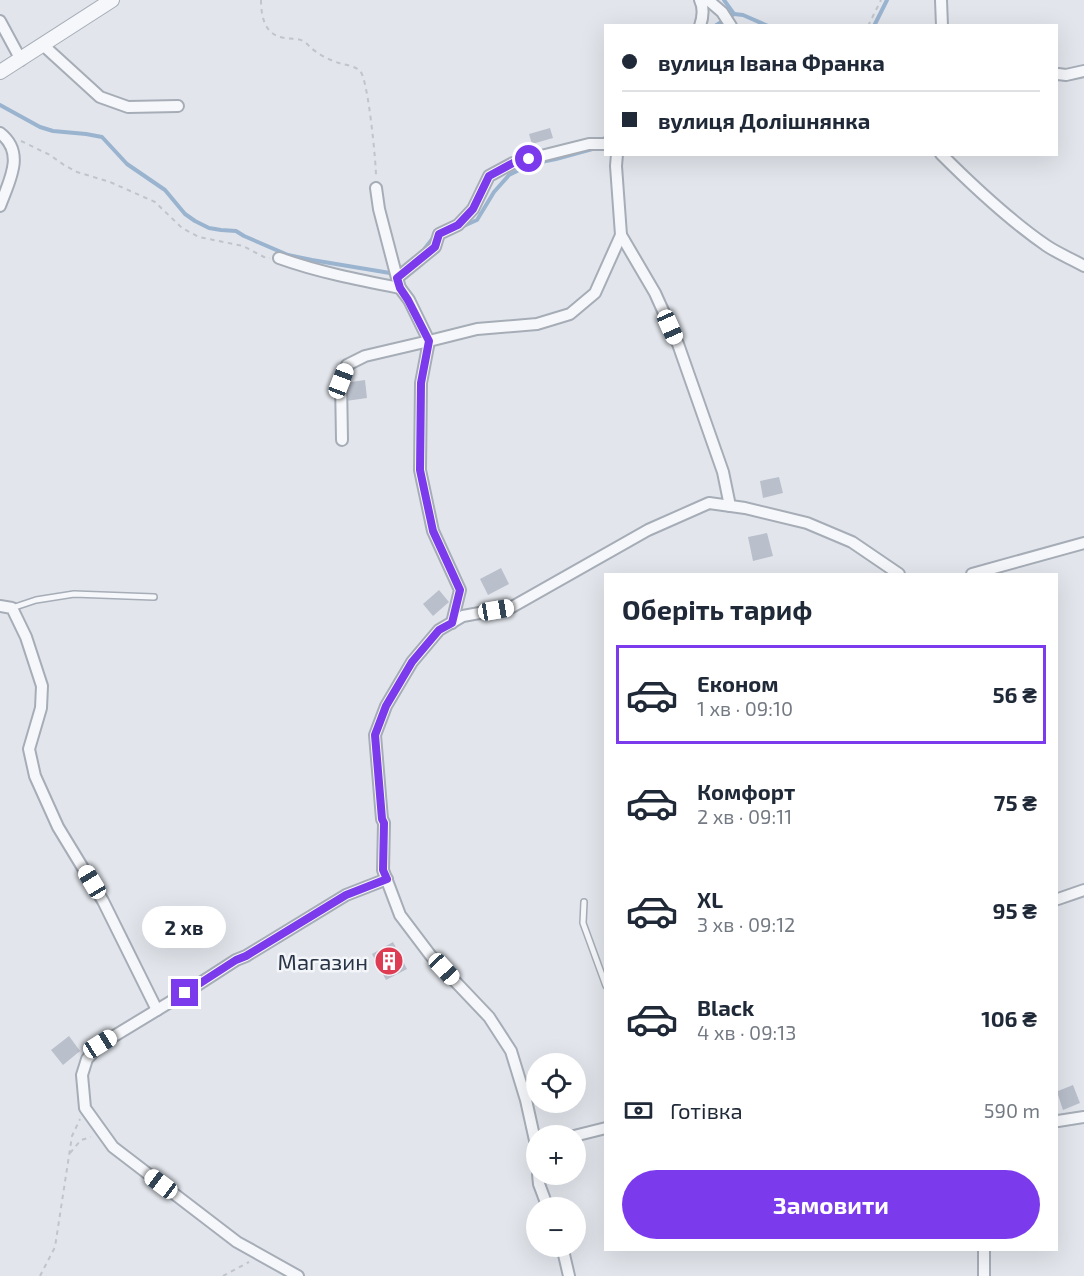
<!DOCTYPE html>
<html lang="uk">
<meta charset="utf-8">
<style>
:root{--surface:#fff;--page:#f6f6f7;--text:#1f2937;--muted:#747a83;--line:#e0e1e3;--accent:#7c3aed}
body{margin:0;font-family:"Exo 2",sans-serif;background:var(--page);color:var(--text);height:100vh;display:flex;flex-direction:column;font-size:22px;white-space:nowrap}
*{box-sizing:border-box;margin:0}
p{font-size:20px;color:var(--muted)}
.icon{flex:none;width:33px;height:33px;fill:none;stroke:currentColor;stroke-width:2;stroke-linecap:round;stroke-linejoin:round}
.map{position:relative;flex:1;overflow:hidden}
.drawer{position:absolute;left:604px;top:573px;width:454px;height:678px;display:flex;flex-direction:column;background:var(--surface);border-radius:0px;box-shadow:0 6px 24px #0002}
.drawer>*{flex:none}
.guide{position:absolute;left:604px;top:24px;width:454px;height:132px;border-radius:0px;box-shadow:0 6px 24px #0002;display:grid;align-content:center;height:132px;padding:0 18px;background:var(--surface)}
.fabs{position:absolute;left:526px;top:1053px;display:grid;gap:12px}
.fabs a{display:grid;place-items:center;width:60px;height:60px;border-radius:50%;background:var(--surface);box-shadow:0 6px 24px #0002;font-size:30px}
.end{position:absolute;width:27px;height:27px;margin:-14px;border:8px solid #7c3aed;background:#fff;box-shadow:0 0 0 3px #fff}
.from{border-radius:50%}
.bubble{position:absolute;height:42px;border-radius:21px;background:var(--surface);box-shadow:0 6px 24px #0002;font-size:20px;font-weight:700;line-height:42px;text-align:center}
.car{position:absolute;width:18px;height:36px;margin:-18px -9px;border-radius:8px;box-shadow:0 0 4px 2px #0007;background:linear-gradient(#fff 24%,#345 0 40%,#fff 0 76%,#345 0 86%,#fff 0)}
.guide b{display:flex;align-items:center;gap:21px;height:57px;font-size:22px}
.guide b+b{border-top:2px solid var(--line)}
.guide i{width:15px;height:15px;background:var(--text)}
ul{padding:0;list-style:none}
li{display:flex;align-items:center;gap:18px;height:99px;margin:0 12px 9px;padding:0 6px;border:3px solid transparent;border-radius:0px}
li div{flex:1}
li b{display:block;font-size:22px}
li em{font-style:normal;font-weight:700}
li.active{border-color:var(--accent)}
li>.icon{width:54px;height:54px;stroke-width:1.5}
h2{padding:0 18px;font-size:27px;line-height:72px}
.pay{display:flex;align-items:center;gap:15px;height:66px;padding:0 18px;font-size:22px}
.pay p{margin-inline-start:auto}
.button{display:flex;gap:12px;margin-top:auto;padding:12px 18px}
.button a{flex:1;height:69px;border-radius:36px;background:var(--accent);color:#fff;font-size:24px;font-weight:700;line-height:69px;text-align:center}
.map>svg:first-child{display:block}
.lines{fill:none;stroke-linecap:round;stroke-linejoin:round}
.stream{stroke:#9ab4d0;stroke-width:4}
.building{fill:#b9bfcb}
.service-casing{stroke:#a6adb7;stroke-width:8}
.minor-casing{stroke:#a6adb7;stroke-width:14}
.tertiary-casing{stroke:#a6adb7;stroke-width:16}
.path{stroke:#c0c4cb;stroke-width:2;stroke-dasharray:4.5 4.5;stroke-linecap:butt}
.service{stroke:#f6f7fa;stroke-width:5}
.minor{stroke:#f6f7fa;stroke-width:10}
.tertiary{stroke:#f6f7fa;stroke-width:14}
.route{stroke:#7c3aed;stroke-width:8}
.labels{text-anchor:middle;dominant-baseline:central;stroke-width:5;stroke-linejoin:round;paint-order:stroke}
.poi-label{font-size:22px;fill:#283346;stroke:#f3f5f9;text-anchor:end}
</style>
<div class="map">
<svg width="1084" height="1276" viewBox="0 0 1084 1276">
<rect width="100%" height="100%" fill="#e2e6ec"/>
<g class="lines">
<!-- stream -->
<g class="stream">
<path d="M734,14L743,15L768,26"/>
<path d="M715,26L734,14L724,0"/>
<path d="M874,26L887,0"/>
<path d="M0,105L40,127L53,131L86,134L102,137L127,164L165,190L185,214L195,221L209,228L221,230L236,231L244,236L288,255L312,260L390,273"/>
<path d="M605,138L606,136"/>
<path d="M459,228L477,220L494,192L509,175L531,164L556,159L596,148"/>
<path d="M422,252L433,238"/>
</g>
</g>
<!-- building -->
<g class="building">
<path d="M550,128L553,138L532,144L529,134Z"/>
<path d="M365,380L367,398L346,401L344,383Z"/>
<path d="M779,477L783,493L763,498L760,481Z"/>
<path d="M767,533L773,556L753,561L748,537Z"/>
<path d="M501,568L509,584L488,595L480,579Z"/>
<path d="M439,590L449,602L433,616L423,604Z"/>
<path d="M393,942L407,969L386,980L372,954Z"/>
<path d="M69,1036L80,1051L63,1065L51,1050Z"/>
<path d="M1073,1085L1080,1103L1063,1110L1058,1095V1091Z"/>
</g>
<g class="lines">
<!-- service casing -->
<g class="service-casing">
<g id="service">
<path d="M12,608L36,600L74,594L154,597"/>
<path d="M584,902L583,923L606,986"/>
</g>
</g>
<!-- minor casing -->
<g class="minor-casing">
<g id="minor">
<path d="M708,0L722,12L731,26"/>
<path d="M941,0L942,26"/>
<path d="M0,21L21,60"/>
<path d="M700,26C703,17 704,8 700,0"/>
<path d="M43,45L100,97L128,107L178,106"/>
<path d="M1058,74L1066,75L1084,71"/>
<path d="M0,133C26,153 9,181 0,206"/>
<path d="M941,154C974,187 1009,220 1047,246C1059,254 1072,259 1084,266"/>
<path d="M376,188L379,209L397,278"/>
<path d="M621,235L655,293L678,344L723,472L730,506"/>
<path d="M279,258C318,272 359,280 400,288"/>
<path d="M342,440L341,381L347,365L365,356L429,341L409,300L400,288L397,278L435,247L439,234L458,225L473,209L489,176L513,163L589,144H606"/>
<path d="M972,574L1084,543"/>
<path d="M0,606L12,608L26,637L42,686L41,708L29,749L35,776L58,827L103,901L157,1010"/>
<path d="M452,623L460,590L433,531L420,470L421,383L429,341L477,329L537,324L570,314L595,293L621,235L616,166L617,154"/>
<path d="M1058,899L1084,890"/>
<path d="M1058,1121L1084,1117"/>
<path d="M574,1136L606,1128"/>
<path d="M537,1159L536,1145L526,1100L511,1051L489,1017L431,956L400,915L383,870L384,823L382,819L375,735L386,706L412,662L439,630L463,616L512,607L648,530L709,503L745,508L807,523L852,542L899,574"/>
<path d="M538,1174L539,1184L548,1208"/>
<path d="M562,1246L569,1276"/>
<path d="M298,1276L237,1242L113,1147L85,1108L82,1075L87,1059L101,1044L185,993L236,960L246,956L346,895L387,879"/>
<path d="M984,1276V1250"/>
</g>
</g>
<!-- tertiary casing -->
<g class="tertiary-casing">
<path id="tertiary" d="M0,72L112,0"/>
</g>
<!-- path -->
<g class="path">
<path d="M261,0C261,17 265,36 285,38C290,39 299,38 303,41C306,42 308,45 310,47C318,54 329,60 339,63C346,65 355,66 360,71C368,78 376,162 376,176"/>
<path d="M868,26L881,0"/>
<path d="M21,141L50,155L64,165L77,172L110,182L155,202L182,228L199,237L243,246L264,257L270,258"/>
<path d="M70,1153L81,1140L91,1137"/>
<path d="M40,1276L55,1247L72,1136L80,1119"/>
<path d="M223,1276L249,1262"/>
</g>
<!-- service -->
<use href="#service" class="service"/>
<!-- minor -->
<use href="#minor" class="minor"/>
<!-- tertiary -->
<use href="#tertiary" class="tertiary"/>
</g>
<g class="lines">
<!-- route -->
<path class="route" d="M185,993L236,960L246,956L346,895L387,879L383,870L384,823L382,819L375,735L386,706L412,662L439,630L452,623L460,590L433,531L420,470L421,383L429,341L408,300L400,288L397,278L435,247L439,234L458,225L473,209L489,176L513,163L529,159"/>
</g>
<!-- icons -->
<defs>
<g id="building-disc" transform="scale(1.5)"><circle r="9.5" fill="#dd3c53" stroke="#f3f5f9"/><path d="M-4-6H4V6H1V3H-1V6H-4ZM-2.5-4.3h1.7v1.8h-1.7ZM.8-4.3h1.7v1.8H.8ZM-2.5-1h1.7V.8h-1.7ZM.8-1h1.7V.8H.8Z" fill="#fff"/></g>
</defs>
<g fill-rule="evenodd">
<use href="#building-disc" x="389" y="961"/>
</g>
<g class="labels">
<!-- poi labels -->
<g class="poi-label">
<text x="368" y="961">Магазин</text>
</g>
</g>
</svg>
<div class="fabs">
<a><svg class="icon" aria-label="locate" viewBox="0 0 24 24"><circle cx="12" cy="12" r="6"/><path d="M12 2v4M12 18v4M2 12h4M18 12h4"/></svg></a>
<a>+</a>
<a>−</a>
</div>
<i class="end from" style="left:529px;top:159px"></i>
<i class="end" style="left:185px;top:993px"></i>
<div class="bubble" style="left:142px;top:906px;width:84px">2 хв</div>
<i class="car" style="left:670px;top:327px;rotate:156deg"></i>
<i class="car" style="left:341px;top:381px;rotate:21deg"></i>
<i class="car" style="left:496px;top:610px;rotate:80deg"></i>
<i class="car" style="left:92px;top:882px;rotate:329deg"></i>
<i class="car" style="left:444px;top:969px;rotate:137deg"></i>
<i class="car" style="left:100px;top:1044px;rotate:58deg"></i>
<i class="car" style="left:161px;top:1184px;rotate:307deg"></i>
<div class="guide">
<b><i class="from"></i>вулиця Івана Франка</b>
<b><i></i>вулиця Долішнянка</b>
</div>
<section class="drawer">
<h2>Оберіть тариф</h2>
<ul>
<li class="active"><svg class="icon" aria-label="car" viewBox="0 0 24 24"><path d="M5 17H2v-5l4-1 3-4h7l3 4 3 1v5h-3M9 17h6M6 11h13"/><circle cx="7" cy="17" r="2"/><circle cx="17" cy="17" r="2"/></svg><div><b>Економ</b><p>1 хв · 09:10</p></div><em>56 ₴</em></li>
<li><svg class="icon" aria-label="car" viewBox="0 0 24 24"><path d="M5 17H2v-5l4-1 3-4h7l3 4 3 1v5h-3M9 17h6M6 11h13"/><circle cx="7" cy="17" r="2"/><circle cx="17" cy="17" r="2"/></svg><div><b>Комфорт</b><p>2 хв · 09:11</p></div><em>75 ₴</em></li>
<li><svg class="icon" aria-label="car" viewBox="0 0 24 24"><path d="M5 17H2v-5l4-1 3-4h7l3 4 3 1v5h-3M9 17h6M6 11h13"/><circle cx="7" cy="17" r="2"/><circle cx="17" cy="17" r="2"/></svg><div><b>XL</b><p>3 хв · 09:12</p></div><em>95 ₴</em></li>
<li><svg class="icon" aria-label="car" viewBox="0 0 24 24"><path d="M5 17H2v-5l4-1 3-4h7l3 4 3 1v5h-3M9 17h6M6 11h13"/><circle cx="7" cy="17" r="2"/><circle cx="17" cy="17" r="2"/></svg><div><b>Black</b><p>4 хв · 09:13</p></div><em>106 ₴</em></li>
</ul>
<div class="pay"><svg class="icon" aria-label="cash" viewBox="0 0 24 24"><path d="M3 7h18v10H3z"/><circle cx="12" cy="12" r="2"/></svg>Готівка<p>590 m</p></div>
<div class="button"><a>Замовити</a></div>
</section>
</div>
